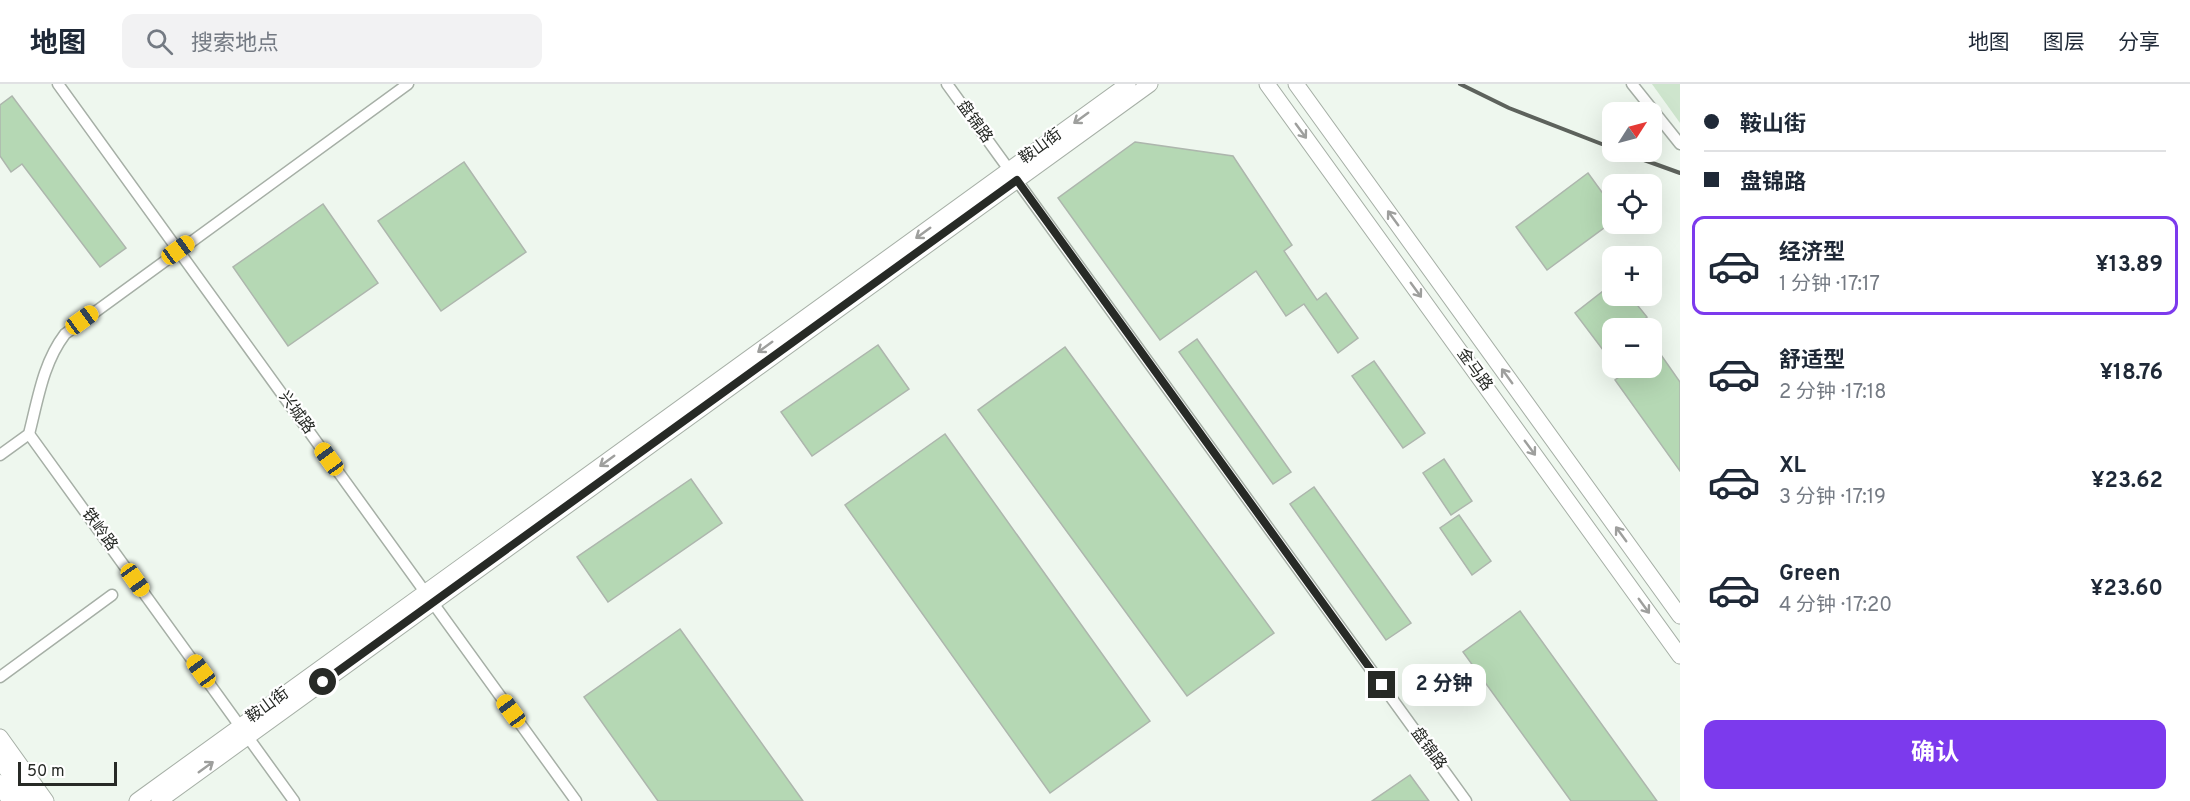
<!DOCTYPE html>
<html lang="zh">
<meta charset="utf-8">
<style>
:root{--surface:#fff;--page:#f2f2f3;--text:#1f2937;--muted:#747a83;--line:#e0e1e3;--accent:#7c3aed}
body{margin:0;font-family:Overpass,"Noto Sans SC",sans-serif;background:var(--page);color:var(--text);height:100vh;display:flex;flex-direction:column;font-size:22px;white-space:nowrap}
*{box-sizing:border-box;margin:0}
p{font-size:20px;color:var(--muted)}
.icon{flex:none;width:33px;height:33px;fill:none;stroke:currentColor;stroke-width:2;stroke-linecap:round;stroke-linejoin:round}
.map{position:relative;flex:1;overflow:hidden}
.drawer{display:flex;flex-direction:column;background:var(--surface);width:510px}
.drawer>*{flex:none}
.hud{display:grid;align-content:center;height:132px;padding:0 24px;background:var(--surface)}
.needle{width:39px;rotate:54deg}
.buttons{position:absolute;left:1602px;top:18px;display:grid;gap:12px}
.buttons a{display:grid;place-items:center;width:60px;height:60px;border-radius:12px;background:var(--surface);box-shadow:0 6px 24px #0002;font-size:30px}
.scale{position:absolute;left:18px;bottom:15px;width:99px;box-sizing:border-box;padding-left:6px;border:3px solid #272a26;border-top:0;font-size:16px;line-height:21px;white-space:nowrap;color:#272a26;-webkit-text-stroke:4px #fff;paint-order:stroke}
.end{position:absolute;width:27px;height:27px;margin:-14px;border:8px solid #272a26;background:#fff;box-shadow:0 0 0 3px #fff}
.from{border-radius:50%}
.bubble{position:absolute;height:42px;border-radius:12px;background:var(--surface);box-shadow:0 6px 24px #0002;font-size:20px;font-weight:700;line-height:42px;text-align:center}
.car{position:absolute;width:18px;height:36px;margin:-18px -9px;border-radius:8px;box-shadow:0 0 4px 2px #0007;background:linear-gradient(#f5c518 24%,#345 0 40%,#f5c518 0 76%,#345 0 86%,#f5c518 0)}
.hud b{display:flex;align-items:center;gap:21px;height:57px;font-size:22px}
.hud b+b{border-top:2px solid var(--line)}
.hud i{width:15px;height:15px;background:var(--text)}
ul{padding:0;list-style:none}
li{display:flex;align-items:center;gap:18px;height:99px;margin:0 12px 9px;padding:0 12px;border:3px solid transparent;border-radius:12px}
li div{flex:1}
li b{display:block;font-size:22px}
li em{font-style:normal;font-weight:700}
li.current{border-color:var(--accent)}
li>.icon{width:54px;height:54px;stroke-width:1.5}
.action{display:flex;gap:12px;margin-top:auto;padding:12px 24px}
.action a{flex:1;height:69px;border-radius:12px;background:var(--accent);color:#fff;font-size:24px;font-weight:700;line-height:69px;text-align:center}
header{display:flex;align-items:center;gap:36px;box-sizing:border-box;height:84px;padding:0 30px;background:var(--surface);border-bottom:2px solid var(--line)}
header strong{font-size:28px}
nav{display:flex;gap:33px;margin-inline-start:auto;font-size:21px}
.search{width:420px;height:54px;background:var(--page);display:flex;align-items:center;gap:15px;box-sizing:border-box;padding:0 21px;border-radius:12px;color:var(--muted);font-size:22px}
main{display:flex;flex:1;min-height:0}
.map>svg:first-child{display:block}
.green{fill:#cee5cd}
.building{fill:#b5d8b4;stroke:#adb6ad;stroke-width:1.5}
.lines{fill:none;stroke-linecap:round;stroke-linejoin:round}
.street-casing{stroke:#a6afa6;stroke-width:13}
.secondary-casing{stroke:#a6afa6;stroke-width:17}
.primary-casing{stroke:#a6afa6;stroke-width:20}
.street{stroke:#fff;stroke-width:10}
.secondary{stroke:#fff;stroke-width:15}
.primary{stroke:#fff;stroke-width:18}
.rail{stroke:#5d625c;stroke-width:4}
.oneway{stroke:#9e9f9d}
.route{stroke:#272a26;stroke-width:8}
.labels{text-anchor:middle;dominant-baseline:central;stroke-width:4.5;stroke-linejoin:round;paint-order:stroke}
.street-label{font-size:16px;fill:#272a26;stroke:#fff}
</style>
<header>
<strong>地图</strong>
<div class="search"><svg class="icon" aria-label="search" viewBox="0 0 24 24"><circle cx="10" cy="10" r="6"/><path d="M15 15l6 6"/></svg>搜索地点</div>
<nav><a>地图</a><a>图层</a><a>分享</a></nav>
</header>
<main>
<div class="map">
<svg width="1680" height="717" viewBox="0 0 1680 717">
<rect width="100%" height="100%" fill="#eef7ee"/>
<!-- green -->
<path class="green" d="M1652,0H1680V39Z"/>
<!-- building -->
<g class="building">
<path d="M12,12L126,164L100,183L22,80L11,88L0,72V21Z"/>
<path d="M1135,58L1233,72L1292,161L1284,167L1317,216L1326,209L1358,254L1338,269L1304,220L1286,232L1256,187L1160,256L1058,114Z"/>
<path d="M464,78L526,168L441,227L378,137Z"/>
<path d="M1588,89L1612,122V138L1547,186L1516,143Z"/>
<path d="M323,120L378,199L288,262L233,183Z"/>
<path d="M1612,200V212H1630L1647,233L1632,244H1612V259L1603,266L1575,229Z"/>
<path d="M1197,255L1291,388L1273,400L1179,268Z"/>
<path d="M1652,258L1680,298V387L1615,296L1632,284H1652Z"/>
<path d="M878,261L909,305L812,372L781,328Z"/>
<path d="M1065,263L1274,549L1187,612L978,326Z"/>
<path d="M1374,277L1425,349L1403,364L1352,292Z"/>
<path d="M945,350L1150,637L1050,709L845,421Z"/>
<path d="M1444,375L1472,417L1451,431L1423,389Z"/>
<path d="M691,395L722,439L608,518L577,473Z"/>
<path d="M1314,403L1411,539L1386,556L1290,420Z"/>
<path d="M1459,431L1491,477L1472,491L1440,444Z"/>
<path d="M1520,527L1657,717H1571L1463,568Z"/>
<path d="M680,545L803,717H658L584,613Z"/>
<path d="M1410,691L1429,717H1372Z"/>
</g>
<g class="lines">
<!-- street casing -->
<g class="street-casing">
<g id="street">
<path d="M58,0L576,717"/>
<path d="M947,0L1466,717"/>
<path d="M1632,0L1680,60"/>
<path d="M29,350L294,717"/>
<path d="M0,371L29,350C38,315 43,279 65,250L408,0"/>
<path d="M0,593L112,511"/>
</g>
</g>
<!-- secondary casing -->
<g class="secondary-casing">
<g id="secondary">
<path d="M1267,0L1680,572"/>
<path d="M1296,0L1680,532"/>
<path d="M0,653L46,717"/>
<path d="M137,717L1128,0"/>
<path d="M159,717L1150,0"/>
</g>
</g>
<!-- primary casing -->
<g class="primary-casing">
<g id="primary">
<path d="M0,674L31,717"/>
<path d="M0,700L12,717"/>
</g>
</g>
<!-- street -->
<use href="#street" class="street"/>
<!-- secondary -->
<use href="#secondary" class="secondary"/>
<!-- primary -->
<use href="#primary" class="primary"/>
<!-- rail -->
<g class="rail">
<path d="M1460,0L1509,24L1612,64"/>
<path d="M1622,68L1680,89"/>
</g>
</g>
<!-- one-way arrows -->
<defs><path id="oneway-shaft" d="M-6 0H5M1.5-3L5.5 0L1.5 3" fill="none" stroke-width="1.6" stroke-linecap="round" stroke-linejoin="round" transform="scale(1.5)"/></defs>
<g class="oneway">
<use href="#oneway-shaft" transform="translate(1081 34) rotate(144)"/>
<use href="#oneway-shaft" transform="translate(1301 47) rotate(54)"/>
<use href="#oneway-shaft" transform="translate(1393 134) rotate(-126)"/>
<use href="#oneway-shaft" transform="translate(923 149) rotate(144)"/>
<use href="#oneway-shaft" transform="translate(1416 206) rotate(54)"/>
<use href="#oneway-shaft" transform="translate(765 263) rotate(144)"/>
<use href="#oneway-shaft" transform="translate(1507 292) rotate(-126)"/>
<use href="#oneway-shaft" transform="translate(1530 364) rotate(54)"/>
<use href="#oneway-shaft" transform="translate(607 377) rotate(144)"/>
<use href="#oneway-shaft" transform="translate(1621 450) rotate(-126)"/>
<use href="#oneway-shaft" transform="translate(1644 522) rotate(54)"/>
<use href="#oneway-shaft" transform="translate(206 683) rotate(-36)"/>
</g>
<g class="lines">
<!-- route -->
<path class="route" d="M323,598L1017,96L1382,601"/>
</g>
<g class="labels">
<!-- street labels -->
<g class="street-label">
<text transform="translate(974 38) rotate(54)">盘锦路</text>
<text transform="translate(1041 63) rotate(-36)">鞍山街</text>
<text transform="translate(1474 286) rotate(54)">金马路</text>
<text transform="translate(296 329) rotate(54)">兴城路</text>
<text transform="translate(99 446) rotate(54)">铁岭路</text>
<text transform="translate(268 622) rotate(-36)">鞍山街</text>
<text transform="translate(1428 665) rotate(54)">盘锦路</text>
</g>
</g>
</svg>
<div class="buttons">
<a><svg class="needle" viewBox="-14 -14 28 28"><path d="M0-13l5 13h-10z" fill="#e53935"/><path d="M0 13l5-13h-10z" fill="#747a83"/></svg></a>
<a><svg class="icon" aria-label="locate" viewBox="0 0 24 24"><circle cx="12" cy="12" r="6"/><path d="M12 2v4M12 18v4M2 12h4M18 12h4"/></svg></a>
<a>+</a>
<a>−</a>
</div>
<div class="scale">50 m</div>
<i class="end from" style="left:323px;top:598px"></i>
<i class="end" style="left:1382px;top:601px"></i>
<div class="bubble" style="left:1402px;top:580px;width:84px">2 分钟</div>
<i class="car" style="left:178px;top:166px;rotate:54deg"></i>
<i class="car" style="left:82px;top:236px;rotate:54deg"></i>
<i class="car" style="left:329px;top:375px;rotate:324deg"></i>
<i class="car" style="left:135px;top:496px;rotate:145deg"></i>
<i class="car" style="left:201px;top:587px;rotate:324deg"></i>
<i class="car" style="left:511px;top:627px;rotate:324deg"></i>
</div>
<section class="drawer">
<div class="hud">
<b><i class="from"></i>鞍山街</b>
<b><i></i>盘锦路</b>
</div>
<ul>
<li class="current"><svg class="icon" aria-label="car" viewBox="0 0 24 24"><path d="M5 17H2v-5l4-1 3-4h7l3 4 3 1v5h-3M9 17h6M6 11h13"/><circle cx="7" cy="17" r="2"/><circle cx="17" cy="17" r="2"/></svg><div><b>经济型</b><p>1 分钟 · 17:17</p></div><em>¥13.89</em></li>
<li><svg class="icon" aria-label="car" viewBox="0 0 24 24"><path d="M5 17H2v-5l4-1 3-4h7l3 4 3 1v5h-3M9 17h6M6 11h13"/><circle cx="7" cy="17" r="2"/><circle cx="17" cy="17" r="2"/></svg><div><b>舒适型</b><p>2 分钟 · 17:18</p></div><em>¥18.76</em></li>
<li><svg class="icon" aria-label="car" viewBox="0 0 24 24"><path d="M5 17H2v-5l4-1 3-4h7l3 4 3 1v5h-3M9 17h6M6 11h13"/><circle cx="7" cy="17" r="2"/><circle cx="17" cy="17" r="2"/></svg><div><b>XL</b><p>3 分钟 · 17:19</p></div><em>¥23.62</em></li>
<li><svg class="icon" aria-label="car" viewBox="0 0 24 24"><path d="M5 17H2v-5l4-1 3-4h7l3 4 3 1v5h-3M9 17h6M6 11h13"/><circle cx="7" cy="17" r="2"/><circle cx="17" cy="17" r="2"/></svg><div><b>Green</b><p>4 分钟 · 17:20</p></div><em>¥23.60</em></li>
</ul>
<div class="action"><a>确认</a></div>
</section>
</main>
